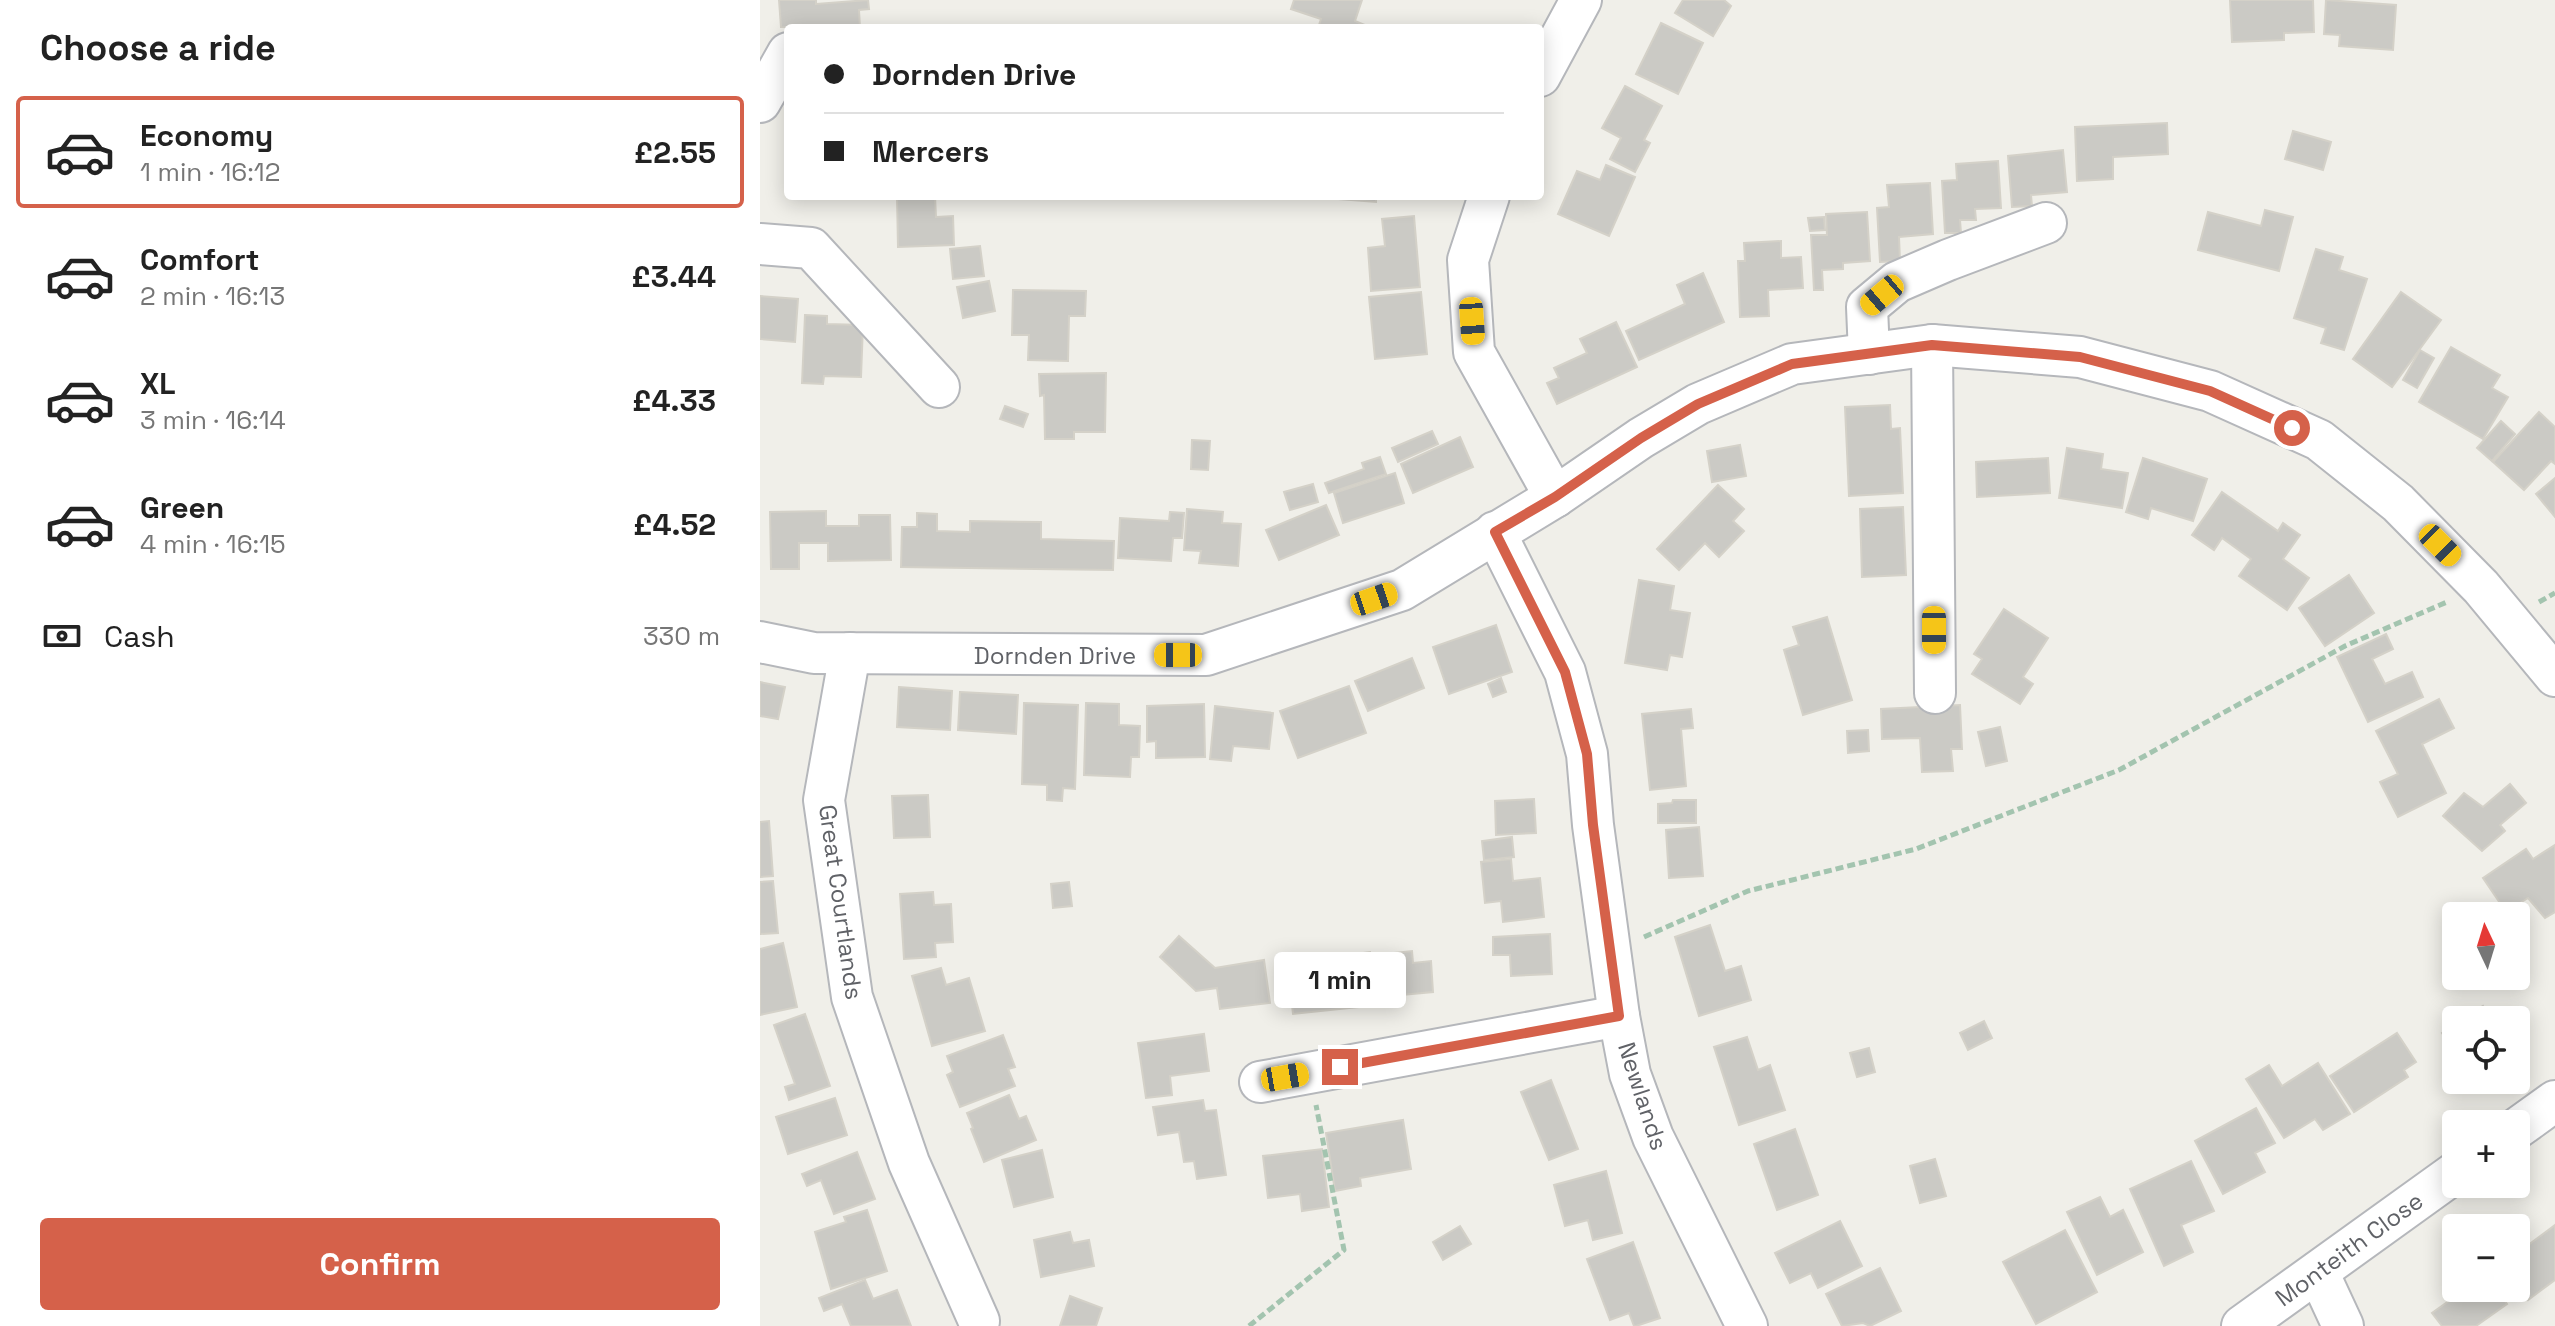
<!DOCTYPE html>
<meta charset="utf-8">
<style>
:root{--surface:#fff;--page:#f6f6f6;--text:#222;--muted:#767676;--line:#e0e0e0;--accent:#d5614a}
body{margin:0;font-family:"Space Grotesk",sans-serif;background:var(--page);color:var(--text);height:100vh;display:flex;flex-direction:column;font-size:30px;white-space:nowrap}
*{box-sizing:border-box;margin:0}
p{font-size:26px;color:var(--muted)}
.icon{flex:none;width:44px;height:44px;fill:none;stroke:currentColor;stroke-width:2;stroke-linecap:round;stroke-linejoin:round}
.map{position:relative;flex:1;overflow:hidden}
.sheet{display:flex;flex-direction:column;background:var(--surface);width:760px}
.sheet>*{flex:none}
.hud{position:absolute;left:24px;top:24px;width:760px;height:176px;border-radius:8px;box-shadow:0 4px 20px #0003;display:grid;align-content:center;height:176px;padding:0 40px;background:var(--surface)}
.needle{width:52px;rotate:356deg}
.fabs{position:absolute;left:1682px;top:902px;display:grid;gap:16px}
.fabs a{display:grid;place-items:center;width:88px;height:88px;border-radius:8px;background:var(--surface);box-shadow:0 4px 20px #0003;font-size:40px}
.end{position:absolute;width:36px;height:36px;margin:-18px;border:10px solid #d5614a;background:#fff;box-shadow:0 0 0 4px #fff}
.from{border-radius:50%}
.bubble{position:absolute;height:56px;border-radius:8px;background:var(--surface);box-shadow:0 4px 20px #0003;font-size:26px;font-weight:700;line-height:56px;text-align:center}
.car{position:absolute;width:24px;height:48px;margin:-24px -12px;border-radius:10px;box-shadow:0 0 6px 2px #0007;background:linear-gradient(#f5c518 24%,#345 0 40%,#f5c518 0 76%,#345 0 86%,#f5c518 0)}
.hud b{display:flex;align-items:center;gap:28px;height:76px;font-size:30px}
.hud b+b{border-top:2px solid var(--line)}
.hud i{width:20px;height:20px;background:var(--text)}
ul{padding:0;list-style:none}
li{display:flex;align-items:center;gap:24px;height:112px;margin:0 16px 12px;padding:0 24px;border:4px solid transparent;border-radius:8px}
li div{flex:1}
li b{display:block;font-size:30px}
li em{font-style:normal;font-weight:700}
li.on{border-color:var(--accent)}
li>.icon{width:72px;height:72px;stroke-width:1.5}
h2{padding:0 40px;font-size:36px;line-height:96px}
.pay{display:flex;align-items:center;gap:20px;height:88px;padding:0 40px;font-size:30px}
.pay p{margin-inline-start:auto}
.cta{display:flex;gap:16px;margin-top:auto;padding:16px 40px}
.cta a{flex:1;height:92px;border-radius:8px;background:var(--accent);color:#fff;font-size:32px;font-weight:700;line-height:92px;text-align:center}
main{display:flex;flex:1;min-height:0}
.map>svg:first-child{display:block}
.building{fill:#cbcac5;stroke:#d4d1c8;stroke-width:2}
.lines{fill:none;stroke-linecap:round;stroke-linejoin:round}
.minor-casing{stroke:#b5b7bb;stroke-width:44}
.path{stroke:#a3c4af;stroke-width:5;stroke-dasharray:8 4;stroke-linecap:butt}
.minor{stroke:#fff;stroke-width:40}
.route{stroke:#d5614a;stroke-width:10}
.labels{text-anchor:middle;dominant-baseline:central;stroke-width:8;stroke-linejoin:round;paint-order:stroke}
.street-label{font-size:24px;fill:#606267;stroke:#fff}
</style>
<main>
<section class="sheet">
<h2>Choose a ride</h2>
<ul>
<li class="on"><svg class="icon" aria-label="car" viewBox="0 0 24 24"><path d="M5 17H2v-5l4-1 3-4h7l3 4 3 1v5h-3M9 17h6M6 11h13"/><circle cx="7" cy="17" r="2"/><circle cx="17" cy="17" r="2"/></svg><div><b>Economy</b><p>1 min · 16:12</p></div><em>£2.55</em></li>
<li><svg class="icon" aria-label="car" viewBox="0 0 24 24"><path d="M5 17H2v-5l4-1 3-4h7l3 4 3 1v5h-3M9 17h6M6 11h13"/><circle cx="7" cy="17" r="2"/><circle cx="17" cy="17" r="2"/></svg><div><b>Comfort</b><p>2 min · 16:13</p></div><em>£3.44</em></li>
<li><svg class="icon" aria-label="car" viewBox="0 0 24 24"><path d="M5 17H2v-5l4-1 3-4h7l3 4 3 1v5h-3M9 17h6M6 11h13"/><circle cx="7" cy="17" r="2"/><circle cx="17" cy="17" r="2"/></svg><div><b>XL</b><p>3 min · 16:14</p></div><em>£4.33</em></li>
<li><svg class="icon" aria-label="car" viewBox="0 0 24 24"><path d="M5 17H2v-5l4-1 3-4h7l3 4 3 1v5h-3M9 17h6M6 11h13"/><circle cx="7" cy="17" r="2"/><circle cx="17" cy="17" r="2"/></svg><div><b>Green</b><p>4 min · 16:15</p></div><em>£4.52</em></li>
</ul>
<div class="pay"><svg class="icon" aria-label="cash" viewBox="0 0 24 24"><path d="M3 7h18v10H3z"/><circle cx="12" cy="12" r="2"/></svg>Cash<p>330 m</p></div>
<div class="cta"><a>Confirm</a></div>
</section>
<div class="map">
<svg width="1795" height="1326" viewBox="0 0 1795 1326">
<rect width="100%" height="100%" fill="#f0efe9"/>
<!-- building -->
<g class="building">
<path d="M19,0H56V4L108,0L109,9L99,10L100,28L21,27Z"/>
<path d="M534,0H602L595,21L612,28H558L561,19L531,9Z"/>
<path d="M923,0H964L971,6L953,36L915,13Z"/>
<path d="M1470,0H1553L1554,32L1524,33V40L1472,42Z"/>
<path d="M1566,0L1636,5L1633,50L1579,46L1580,35L1564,34Z"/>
<path d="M901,23L943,43L918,94L876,74Z"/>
<path d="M865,86L902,106L884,140L890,143L875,172L850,159L861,138L842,128Z"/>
<path d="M1407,123L1408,154L1353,157V179L1317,181L1315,127Z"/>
<path d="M1533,131L1571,142L1563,170L1525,159Z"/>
<path d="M1303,150L1307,192L1271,195L1272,206L1252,207L1248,156Z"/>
<path d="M1238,161L1241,208L1215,209L1216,220H1200L1201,233H1185L1182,181L1197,180L1196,164Z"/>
<path d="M846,165L875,177L849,236L798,214L817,171L840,180Z"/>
<path d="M1170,183L1173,234L1139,237L1140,261L1120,262L1117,208L1129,207L1127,185Z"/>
<path d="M137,196H175L176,217L193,216L194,245L138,247Z"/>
<path d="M579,196H616V202L579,199Z"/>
<path d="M1505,210L1533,217L1519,271L1438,250L1448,212L1501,226Z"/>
<path d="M1107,212L1110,261L1083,263V269L1062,270L1063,290H1054L1051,235H1067L1066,214Z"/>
<path d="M654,216L660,287L611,291L608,248L625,246L622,219Z"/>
<path d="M1064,217L1065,230L1050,231L1048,218Z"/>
<path d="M1021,241V258L1041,257L1043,288L1008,290L1009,316L980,317L978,261H985L984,243Z"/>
<path d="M220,246L224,276L193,279L190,249Z"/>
<path d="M1556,249L1583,257L1579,270L1607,279L1584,350L1561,343L1566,328L1534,318Z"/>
<path d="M943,273L964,322L879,360L866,331L925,304L917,285Z"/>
<path d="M229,281L235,311L203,318L197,287Z"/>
<path d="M253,290L326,291L325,316H309L308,361L268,360L269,335H252Z"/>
<path d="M661,292L667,354L615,359L609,297Z"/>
<path d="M1641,292L1681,320L1632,387L1593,359Z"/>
<path d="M0,296L38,299L35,342L0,339Z"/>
<path d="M45,315L67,316V324L103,325L101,377L64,376L63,384L42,383Z"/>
<path d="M856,322L877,367L797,404L787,383L799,378L794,368L827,353L820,339Z"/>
<path d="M1691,347L1740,375L1732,388L1748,397L1723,439L1659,402Z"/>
<path d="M1660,350L1674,358L1657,388L1643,380Z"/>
<path d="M346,373L345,432H314V439H285L284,395L280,396L279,374Z"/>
<path d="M1130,405L1131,429L1140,428L1143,493L1089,496L1085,407Z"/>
<path d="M245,406L268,414L263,427L240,419Z"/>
<path d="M1779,412L1795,427V464L1791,461L1764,490L1733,462Z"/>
<path d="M1741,421L1755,434L1732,461L1717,448Z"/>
<path d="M672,431L678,444L638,462L632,448Z"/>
<path d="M700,437L713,467L653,493L641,464Z"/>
<path d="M432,440L450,441L448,470L431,469Z"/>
<path d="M980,445L986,476L952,482L947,451Z"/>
<path d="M1307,448L1343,454L1341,469L1368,473L1362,508L1299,498Z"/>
<path d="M620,457L626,474L569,493L565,483L604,469L602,463Z"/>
<path d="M1288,458L1290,493L1217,497L1216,462Z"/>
<path d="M1383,458L1447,479L1433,521L1391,508L1388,519L1366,512Z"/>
<path d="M635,473L644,503L583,523L574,493Z"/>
<path d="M1795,478V517L1776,494Z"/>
<path d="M553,484L558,502L530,510L524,492Z"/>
<path d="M958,485L984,509L973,521L984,531L959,557L945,543L919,570L897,549Z"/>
<path d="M1462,492L1518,531L1523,523L1540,535L1523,559L1549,578L1527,610L1479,576L1491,559L1462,538L1454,550L1432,535Z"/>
<path d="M566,505L579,535L519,560L506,530Z"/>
<path d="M1143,507L1146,575L1102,577L1100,509Z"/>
<path d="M427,509L463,512L462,523L481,524L478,566L439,563L441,551L424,550Z"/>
<path d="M66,511V526H99V515H130L131,560L68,561V543H39V569H11L10,512Z"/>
<path d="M410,512L424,513L422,538H413L411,561L358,558L360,518L409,521Z"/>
<path d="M157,513L177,514V531L210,532V521L281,522V539L354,541L353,570L141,567L142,527H157Z"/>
<path d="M1589,575L1614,613L1565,646L1539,608Z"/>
<path d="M879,580L914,586L910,610L930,613L922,657L910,655L907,670L865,663Z"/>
<path d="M1244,609L1288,638L1263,677L1273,684L1260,704L1212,674L1222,659L1214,654Z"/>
<path d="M1067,617L1092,700L1043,715L1024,650L1039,645L1033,627Z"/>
<path d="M736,625L752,672L689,694L673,647Z"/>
<path d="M1626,634L1633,649L1612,659L1625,684L1652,672L1663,697L1608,722L1577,657Z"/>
<path d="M652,658L664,688L608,711L595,681Z"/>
<path d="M741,678L746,692L733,697L728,684Z"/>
<path d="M0,682L25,687L18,719L0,716Z"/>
<path d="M589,686L606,733L538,758L520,711Z"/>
<path d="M139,687L192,691L190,730L137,727Z"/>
<path d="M200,692L258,695L256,734L198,730Z"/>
<path d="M1679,699L1694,728L1662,744L1686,793L1638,817L1620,782L1638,774L1616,731Z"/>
<path d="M264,703L318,705L315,789L303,788L302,801L287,800V785L262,784Z"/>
<path d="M326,703L359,704V725L380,726L379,757H371L370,777L324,775Z"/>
<path d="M444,704L445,757L396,758V741L387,742V706Z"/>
<path d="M1200,705L1202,749H1191L1193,771L1162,772L1160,738L1122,739L1121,709Z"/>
<path d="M455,706L513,713L509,749L473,746L471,761L450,759Z"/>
<path d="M931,709L933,728L921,729L926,786L890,790L882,714Z"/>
<path d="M1240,727L1247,761L1226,766L1218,732Z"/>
<path d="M1108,730L1109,751L1088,753L1087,731Z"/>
<path d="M1750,784L1766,803L1740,825L1745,831L1722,851L1683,816L1704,793L1723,807Z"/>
<path d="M168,795L170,837L134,838L132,796Z"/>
<path d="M774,799L776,833L736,835L735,801Z"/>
<path d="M913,800H936V823H898V804L912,803Z"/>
<path d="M9,821L13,876L0,877V822Z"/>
<path d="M939,827L943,876L909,878L906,830Z"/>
<path d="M752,837L754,857L724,860L722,841Z"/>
<path d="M1795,845V912L1785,918L1768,898L1746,912L1723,878L1766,849L1773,859Z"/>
<path d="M751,859L753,881L780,878L784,917L743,922L741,901L725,903L721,862Z"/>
<path d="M13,881L18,933L0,934V882Z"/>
<path d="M309,882L312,906L293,908L291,884Z"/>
<path d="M173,892L174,905L191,904L193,942L175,943L176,957L144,959L140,894Z"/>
<path d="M950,925L965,971L981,966L991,1000L939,1016L915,937Z"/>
<path d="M790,934L792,974L751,976L750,955H733V937Z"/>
<path d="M419,936L455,968L504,960L510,1003L460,1009L457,988L436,991L400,957Z"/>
<path d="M23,943L37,1007L0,1015V949Z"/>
<path d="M652,951L653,963L671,961L673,992L620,997L616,955Z"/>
<path d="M610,952L617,1005L533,1014L528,971L557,968V960L576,958L579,976L589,975L587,955Z"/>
<path d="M181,968L186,985L209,978L225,1031L172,1046L152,976Z"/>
<path d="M1723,1006L1732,1020H1701Z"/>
<path d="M45,1014L70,1086L29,1100L25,1087L35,1084L14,1025Z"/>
<path d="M1224,1021L1232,1038L1208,1050L1200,1033Z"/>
<path d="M1696,1023V1054L1682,1033Z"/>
<path d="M1637,1033L1656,1062L1644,1070L1648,1077L1594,1112L1570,1076Z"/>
<path d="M444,1034L449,1071L410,1076L412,1095L386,1098L378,1043Z"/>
<path d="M243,1035L255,1067L248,1069L255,1086L200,1107L187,1075L193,1072L187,1056Z"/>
<path d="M987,1037L998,1070L1010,1065L1025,1110L979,1125L954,1047Z"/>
<path d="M1109,1048L1115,1072L1097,1077L1090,1053Z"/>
<path d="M1558,1063L1590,1114L1563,1130L1555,1119L1524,1138L1486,1079L1509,1065L1522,1086Z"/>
<path d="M791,1080L818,1149L789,1160L761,1092Z"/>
<path d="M249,1095L259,1119L266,1116L276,1140L224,1162L211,1129L213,1128L207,1113Z"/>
<path d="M75,1098L87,1135L28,1154L16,1117Z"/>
<path d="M443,1100L445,1111L456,1110L466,1175L437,1179L434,1161L424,1162L419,1132L398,1135L393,1107Z"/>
<path d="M1496,1108L1515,1143L1495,1153L1505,1172L1463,1194L1435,1141Z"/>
<path d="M643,1120L651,1169L600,1178L601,1186L575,1191L566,1133Z"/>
<path d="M1035,1129L1058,1195L1017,1210L994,1144Z"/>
<path d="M562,1149L569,1207L542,1211L540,1194L508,1198L503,1156Z"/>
<path d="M282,1150L293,1197L254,1207L242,1160Z"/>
<path d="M97,1152L115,1199L74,1214L61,1180L47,1186L42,1174Z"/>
<path d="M1175,1159L1186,1196L1160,1203L1150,1166Z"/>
<path d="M1431,1161L1454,1211L1421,1225L1433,1252L1404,1266L1370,1189Z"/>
<path d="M846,1171L862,1233L833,1240L828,1220L805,1226L794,1185Z"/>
<path d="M1340,1197L1350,1217L1363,1210L1383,1252L1337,1275L1307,1212Z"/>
<path d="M107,1210L127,1271L71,1289L55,1232L86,1222L84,1217Z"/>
<path d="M1080,1221L1102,1266L1058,1288L1051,1273L1030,1283L1015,1253Z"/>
<path d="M1795,1225V1280L1768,1300L1756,1284V1254Z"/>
<path d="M700,1226L711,1244L683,1260L673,1242Z"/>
<path d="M1305,1230L1337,1292L1276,1324L1243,1262Z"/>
<path d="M310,1232L313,1243L329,1240L334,1266L281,1277L274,1240Z"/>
<path d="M873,1242L900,1318L876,1326H874L869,1313L850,1320L827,1259Z"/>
<path d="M1120,1268L1141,1311L1110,1326L1103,1323L1082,1326L1066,1294Z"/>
<path d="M105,1280L113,1299L137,1290L151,1326H91L82,1304L64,1311L59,1298Z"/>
<path d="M1707,1288H1735L1747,1304L1716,1326H1682L1672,1313Z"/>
<path d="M310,1296L342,1308L336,1326H300Z"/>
</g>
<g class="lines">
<!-- minor casing -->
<g class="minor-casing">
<g id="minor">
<path d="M780,76L821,0"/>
<path d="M0,102L28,53"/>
<path d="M729,196L708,260L714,352L795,497"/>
<path d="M0,244L51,248L179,387"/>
<path d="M1172,345L1175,693"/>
<path d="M1109,354L1107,307L1137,282L1188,260L1286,223"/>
<path d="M735,532L805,672L827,754L833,825L859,1016L870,1074L893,1137L987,1326"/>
<path d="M0,642L54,653L446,655L642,590L795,497L881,438L938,404L1032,364L1172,345L1320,357L1450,391L1559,440L1638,503L1721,587L1795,676"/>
<path d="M90,653L64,800L92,997L149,1163L219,1321"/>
<path d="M500,1082L859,1016"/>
<path d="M1756,1129L1795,1101"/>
<path d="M1558,1272L1583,1326"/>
<path d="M1482,1326L1696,1172"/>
</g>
</g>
<!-- path -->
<g class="path">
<path d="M1779,602L1795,593"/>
<path d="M884,937L988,891L1156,849L1359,770L1585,646L1687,602"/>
<path d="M489,1326L584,1250L556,1105"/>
</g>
<!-- minor -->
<use href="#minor" class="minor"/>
</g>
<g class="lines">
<!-- route -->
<path class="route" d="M580,1067L859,1016L833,825L827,754L805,672L735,532L795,497L881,438L938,404L1032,364L1172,345L1320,357L1450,391L1532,428"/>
</g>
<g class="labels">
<!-- street labels -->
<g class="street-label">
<text x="295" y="655">Dornden Drive</text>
<text transform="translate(81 902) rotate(82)">Great Courtlands</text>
<text transform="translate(883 1096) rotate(72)">Newlands</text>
<text transform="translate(1589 1249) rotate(-36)">Monteith Close</text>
</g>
</g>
</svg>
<div class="fabs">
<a><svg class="needle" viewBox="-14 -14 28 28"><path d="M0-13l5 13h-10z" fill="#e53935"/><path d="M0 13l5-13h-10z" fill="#767676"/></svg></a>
<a><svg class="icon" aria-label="locate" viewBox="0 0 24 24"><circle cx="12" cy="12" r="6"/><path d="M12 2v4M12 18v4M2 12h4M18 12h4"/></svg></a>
<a>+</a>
<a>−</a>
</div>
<i class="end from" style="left:1532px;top:428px"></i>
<i class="end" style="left:580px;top:1067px"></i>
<div class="bubble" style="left:514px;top:952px;width:132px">1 min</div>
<i class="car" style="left:1122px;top:295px;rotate:230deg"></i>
<i class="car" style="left:712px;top:321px;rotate:176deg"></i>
<i class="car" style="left:1680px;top:545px;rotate:135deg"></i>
<i class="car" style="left:614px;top:599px;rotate:71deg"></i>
<i class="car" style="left:1174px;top:630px;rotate:180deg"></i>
<i class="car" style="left:418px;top:655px;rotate:270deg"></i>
<i class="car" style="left:525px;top:1077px;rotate:80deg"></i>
<div class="hud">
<b><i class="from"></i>Dornden Drive</b>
<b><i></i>Mercers</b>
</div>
</div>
</main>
